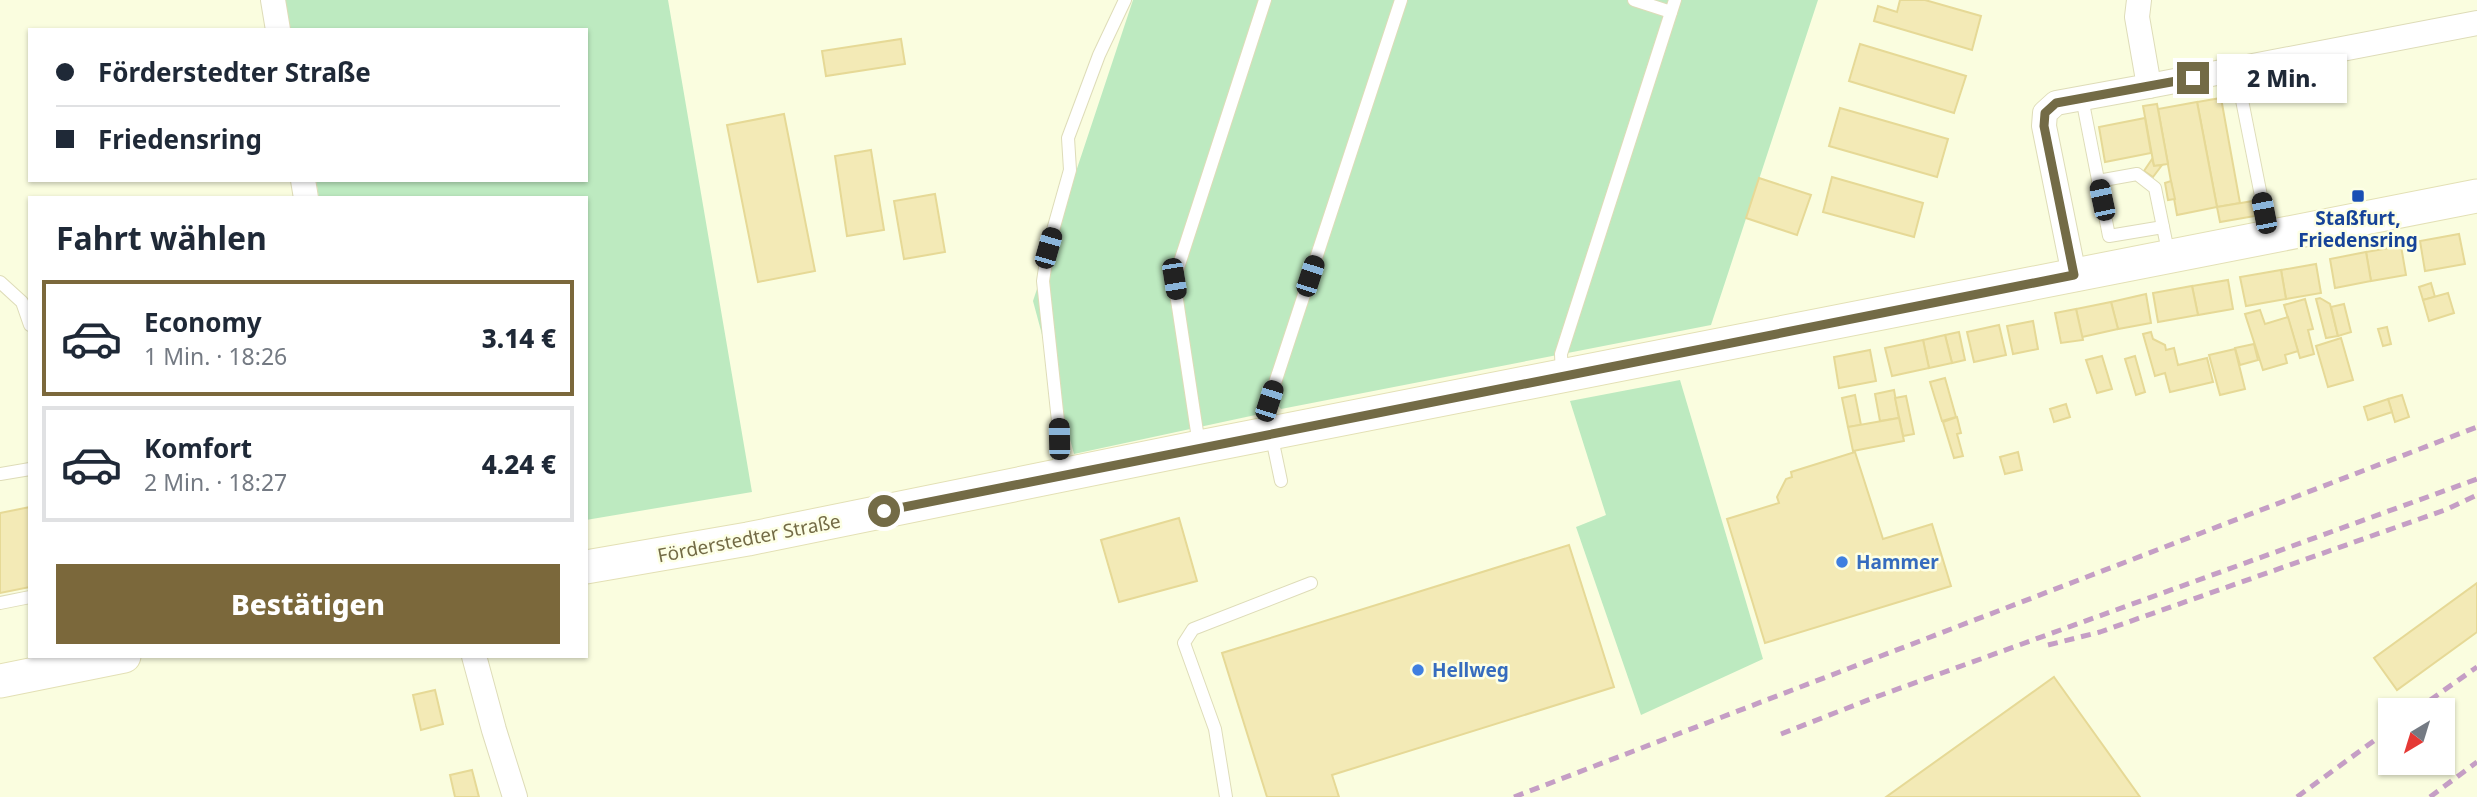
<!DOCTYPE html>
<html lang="de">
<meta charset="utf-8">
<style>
:root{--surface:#fff;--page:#f2f2f3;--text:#1f2937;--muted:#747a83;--line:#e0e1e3;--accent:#7b683b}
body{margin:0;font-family:"Noto Sans",sans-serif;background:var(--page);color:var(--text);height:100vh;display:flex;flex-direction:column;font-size:26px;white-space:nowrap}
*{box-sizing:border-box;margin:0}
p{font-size:23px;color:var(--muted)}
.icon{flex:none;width:38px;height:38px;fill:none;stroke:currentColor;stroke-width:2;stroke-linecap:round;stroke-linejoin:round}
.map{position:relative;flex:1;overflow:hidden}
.panel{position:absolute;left:28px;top:196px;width:560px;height:462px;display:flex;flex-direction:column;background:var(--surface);border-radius:0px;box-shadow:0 2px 5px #0004}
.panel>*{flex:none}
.guide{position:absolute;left:28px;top:28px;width:560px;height:154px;border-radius:0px;box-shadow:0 2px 5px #0004;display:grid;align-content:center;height:154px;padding:0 28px;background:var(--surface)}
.needle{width:46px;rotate:218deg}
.tools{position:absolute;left:2378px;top:698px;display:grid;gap:14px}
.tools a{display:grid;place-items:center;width:77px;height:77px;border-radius:0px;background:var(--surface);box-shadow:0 2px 5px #0004;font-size:35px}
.end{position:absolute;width:32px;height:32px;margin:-16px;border:9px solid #736b46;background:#fff;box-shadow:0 0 0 4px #fff}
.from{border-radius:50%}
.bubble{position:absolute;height:49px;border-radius:0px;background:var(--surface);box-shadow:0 2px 5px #0004;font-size:23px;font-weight:800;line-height:49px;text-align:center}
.car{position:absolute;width:21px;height:42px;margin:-21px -10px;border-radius:9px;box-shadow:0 0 5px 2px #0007;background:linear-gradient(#222 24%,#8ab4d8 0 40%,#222 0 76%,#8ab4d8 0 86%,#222 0)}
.guide b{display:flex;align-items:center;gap:24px;height:66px;font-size:26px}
.guide b+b{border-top:2px solid var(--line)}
.guide i{width:18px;height:18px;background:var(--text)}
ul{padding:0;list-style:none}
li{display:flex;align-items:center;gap:21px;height:116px;margin:0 14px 10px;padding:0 14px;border:4px solid var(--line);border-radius:0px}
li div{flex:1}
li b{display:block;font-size:26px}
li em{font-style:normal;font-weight:800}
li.active{border-color:var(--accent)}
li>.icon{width:63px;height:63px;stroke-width:1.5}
h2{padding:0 28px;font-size:32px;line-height:84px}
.cta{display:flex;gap:14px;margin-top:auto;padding:14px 28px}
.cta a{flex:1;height:80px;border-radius:0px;background:var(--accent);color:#fff;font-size:28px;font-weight:800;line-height:80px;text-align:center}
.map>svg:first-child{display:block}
.green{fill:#bdeac0}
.building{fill:#f3eab6;stroke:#e6d996;stroke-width:2}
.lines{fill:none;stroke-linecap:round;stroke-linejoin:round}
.service-casing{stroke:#dedcb8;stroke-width:14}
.minor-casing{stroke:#dedcb8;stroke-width:26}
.secondary-casing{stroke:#e3e0b5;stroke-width:35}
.service{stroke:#fff;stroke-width:12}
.minor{stroke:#fff;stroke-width:24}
.secondary{stroke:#fff;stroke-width:33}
.rail{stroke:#c59ec5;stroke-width:5;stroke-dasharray:10 7;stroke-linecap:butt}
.route{stroke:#736b46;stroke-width:9}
.transit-dot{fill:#1a4fb4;stroke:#fdffe5;stroke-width:2.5}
.shop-dot{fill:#3f7fe0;stroke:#fdffe5;stroke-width:2.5}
.labels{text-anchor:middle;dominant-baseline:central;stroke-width:5;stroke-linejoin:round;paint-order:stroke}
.transit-label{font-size:19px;font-weight:bold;fill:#164399;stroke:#fdffe5}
.street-label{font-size:19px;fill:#736b46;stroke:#fdffe5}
.shop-label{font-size:19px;font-weight:bold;fill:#366cbe;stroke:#fdffe5;text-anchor:start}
</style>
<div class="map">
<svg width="2477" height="797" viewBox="0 0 2477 797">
<rect width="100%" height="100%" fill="#fafddf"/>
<!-- green -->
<g class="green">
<path d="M285,0H668L752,492L586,520V198H319L316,180H586V30H290Z"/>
<path d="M1133,0H1818L1711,325L1281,409L1273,400L1264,402L1260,414L1074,454L1033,301Z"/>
<path d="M1680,380L1763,659L1641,715L1576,527L1606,515L1570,401Z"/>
</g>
<!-- building -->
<g class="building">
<path d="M1900,0H1925L1981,16L1972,50L1874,21L1878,6L1897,12Z"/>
<path d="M901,39L905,64L826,76L822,51Z"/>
<path d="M1860,44L1966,76L1954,113L1849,81Z"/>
<path d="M2221,98L2240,203L2217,207L2197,102Z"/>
<path d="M2197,102L2217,207L2177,215L2158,109Z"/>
<path d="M2157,104L2168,164L2154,166L2143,106Z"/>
<path d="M1840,108L1948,139L1937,177L1829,146Z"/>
<path d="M784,114L815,271L758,282L727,125Z"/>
<path d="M2145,118L2151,153L2105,162L2099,127Z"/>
<path d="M871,150L884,230L847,236L835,156Z"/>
<path d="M2152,159L2154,166L2162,165L2153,177L2144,171Z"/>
<path d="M1832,177L1923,203L1914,237L1823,212Z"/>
<path d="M1759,178L1811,195L1797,235L1746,218Z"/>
<path d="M2171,181L2175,199L2168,200L2165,183Z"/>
<path d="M935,194L945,252L904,259L894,201Z"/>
<path d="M2253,201L2255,216L2220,222L2217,207Z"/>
<path d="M2459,234L2465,264L2425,271L2420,241Z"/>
<path d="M2401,246L2406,275L2371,281L2366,252Z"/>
<path d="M2366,252L2371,281L2335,288L2330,259Z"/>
<path d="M2316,264L2321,293L2286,299L2281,270Z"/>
<path d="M2281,270L2286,299L2246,306L2240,277Z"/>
<path d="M2228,280L2233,309L2198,315L2192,286Z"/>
<path d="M2431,283L2435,297L2423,300L2419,287Z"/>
<path d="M2192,286L2198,315L2158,322L2153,293Z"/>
<path d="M2448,293L2454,313L2429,321L2423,300Z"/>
<path d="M2146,294L2151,323L2118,329L2111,302Z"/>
<path d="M2320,298L2330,304L2338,336L2326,338L2316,299Z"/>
<path d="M2305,299L2313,329L2308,330L2314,354L2300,358L2284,305Z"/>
<path d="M2111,302L2118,329L2082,337L2076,309Z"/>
<path d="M2344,304L2351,332L2338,336L2331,307Z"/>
<path d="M2076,309L2083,340L2061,343L2055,313Z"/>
<path d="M2260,310L2265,324L2288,317L2298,351L2285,355L2287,363L2263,370L2245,314Z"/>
<path d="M2033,321L2038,349L2013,354L2007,326Z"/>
<path d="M1999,325L2006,355L1974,362L1967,332Z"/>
<path d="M2387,327L2391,344L2383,346L2378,329Z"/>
<path d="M1959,332L1965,360L1952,363L1945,335Z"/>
<path d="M2151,332L2153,339L2165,345L2166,350L2174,348L2178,365L2207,358L2213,382L2170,392L2165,373L2155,376L2143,334Z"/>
<path d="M1945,335L1952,363L1929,368L1923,340Z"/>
<path d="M2341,338L2353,380L2328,387L2316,346Z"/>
<path d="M1923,340L1929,368L1892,376L1885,348Z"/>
<path d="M2254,344L2258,360L2240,365L2235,348Z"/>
<path d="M2235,349L2245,389L2220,395L2209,355Z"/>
<path d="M1870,350L1876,381L1839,388L1834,357Z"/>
<path d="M2102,356L2112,389L2097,393L2086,360Z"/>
<path d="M2135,356L2145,392L2136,395L2125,359Z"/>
<path d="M1945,378L1956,417L1942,421L1930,382Z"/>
<path d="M1894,390L1899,418L1880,421L1875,394Z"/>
<path d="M1855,395L1861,425L1848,427L1842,398Z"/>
<path d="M2402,395L2409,417L2395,422L2388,399Z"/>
<path d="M1906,396L1914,434L1903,436L1895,398Z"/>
<path d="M2388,399L2392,412L2368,420L2364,407Z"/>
<path d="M2066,404L2070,417L2054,422L2050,409Z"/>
<path d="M1957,417L1961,433L1957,434L1963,456L1954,458L1943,422Z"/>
<path d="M1899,418L1904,441L1853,451L1848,427Z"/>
<path d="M1855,452L1883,539L1932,524L1951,586L1765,643L1727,519L1779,503L1777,497L1786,479L1792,477L1791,472Z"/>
<path d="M2018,452L2022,470L2005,474L2000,457Z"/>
<path d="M30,507V587L0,593V513Z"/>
<path d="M1179,518L1197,581L1119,602L1101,540Z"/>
<path d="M1569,545L1614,687L1332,775L1339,797H1267L1222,653Z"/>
<path d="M2477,583V632L2397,690L2374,658Z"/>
<path d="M2054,677L2140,797H1886Z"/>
<path d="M435,690L443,724L421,730L413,695Z"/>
<path d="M472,770L479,797H455L450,775Z"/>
</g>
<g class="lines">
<!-- service casing -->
<g class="service-casing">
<g id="service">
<path d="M1634,0L1671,12"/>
<path d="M2236,70L2269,236"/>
<path d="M2082,98L2109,236L2163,227L2169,256"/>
<path d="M2098,181L2137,174L2155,188L2163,227"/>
<path d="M0,282L22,302L30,325"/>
<path d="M1562,376L1561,354L1675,0"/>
<path d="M1199,445L1174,280L1265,0"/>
<path d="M0,474L30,469"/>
<path d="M1064,475L1059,457L1058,421L1043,281L1048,248L1070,170L1068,138L1099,55L1125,0"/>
<path d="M1281,481L1268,419L1269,401L1401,0"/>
<path d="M0,603L30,597"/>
<path d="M1226,797L1215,729L1184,643L1193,629L1311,583"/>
</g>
</g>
<!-- minor casing -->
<g class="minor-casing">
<g id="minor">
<path d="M273,0L278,30"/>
<path d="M2149,86L2477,23"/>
<path d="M303,180L306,198"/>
<path d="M2074,275L2044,126L2045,113L2056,103L2149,86L2137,17L2139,0"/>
<path d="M474,656L494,730L515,797"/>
</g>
</g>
<!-- secondary casing -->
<g class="secondary-casing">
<g id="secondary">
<path d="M586,567L748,539L1200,447L2477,196"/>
<path d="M0,681L124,656"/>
</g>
</g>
<!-- service -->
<use href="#service" class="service"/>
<!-- minor -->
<use href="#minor" class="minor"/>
<!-- secondary -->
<use href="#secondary" class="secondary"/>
<!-- rail -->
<g class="rail">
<path d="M2048,645L2100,632L2445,510L2477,495"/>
<path d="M2416,710L2477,667"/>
<path d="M1781,734L1873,698L2477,479"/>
<path d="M1514,797L2477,427"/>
<path d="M2297,797L2390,729"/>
<path d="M2430,797L2477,762"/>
</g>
</g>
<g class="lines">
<!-- route -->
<path class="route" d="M884,511L2074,275L2044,126L2045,113L2056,103L2193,78"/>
</g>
<!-- markers -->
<rect class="transit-dot" x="2351" y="189" width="14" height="14" rx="3.5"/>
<g class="shop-dot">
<circle cx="1842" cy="562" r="7"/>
<circle cx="1418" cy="670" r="7"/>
</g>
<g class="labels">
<!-- transit labels -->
<g class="transit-label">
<text x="2358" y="218">Staßfurt,<tspan x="2358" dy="22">Friedensring</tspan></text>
</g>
<!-- street labels -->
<g class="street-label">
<text transform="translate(749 538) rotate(-11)">Förderstedter Straße</text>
</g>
<!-- shop labels -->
<g class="shop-label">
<text x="1856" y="562">Hammer</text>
<text x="1432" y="670">Hellweg</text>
</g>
</g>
</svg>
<div class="tools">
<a><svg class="needle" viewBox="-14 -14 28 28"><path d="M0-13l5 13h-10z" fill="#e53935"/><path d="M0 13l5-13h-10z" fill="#747a83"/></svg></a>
</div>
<i class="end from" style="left:884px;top:511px"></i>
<i class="end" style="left:2193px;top:78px"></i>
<div class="bubble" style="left:2217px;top:54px;width:130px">2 Min.</div>
<i class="car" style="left:2102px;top:200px;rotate:348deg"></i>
<i class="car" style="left:2264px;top:213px;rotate:349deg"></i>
<i class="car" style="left:1048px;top:248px;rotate:16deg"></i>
<i class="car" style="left:1310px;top:276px;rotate:18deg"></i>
<i class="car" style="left:1174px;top:279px;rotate:171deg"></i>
<i class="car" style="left:1269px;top:401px;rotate:18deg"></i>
<i class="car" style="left:1059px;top:439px;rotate:359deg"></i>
<div class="guide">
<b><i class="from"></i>Förderstedter Straße</b>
<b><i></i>Friedensring</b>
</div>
<section class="panel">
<h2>Fahrt wählen</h2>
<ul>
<li class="active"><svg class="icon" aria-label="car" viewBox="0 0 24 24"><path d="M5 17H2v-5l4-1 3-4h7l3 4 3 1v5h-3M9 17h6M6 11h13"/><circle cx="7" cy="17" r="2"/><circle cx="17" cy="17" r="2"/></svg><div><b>Economy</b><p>1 Min. · 18:26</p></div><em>3.14 €</em></li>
<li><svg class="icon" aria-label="car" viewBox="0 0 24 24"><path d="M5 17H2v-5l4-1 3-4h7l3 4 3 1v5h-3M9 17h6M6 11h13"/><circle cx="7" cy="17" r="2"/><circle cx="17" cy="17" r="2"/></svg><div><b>Komfort</b><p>2 Min. · 18:27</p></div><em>4.24 €</em></li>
</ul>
<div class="cta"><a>Bestätigen</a></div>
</section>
</div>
